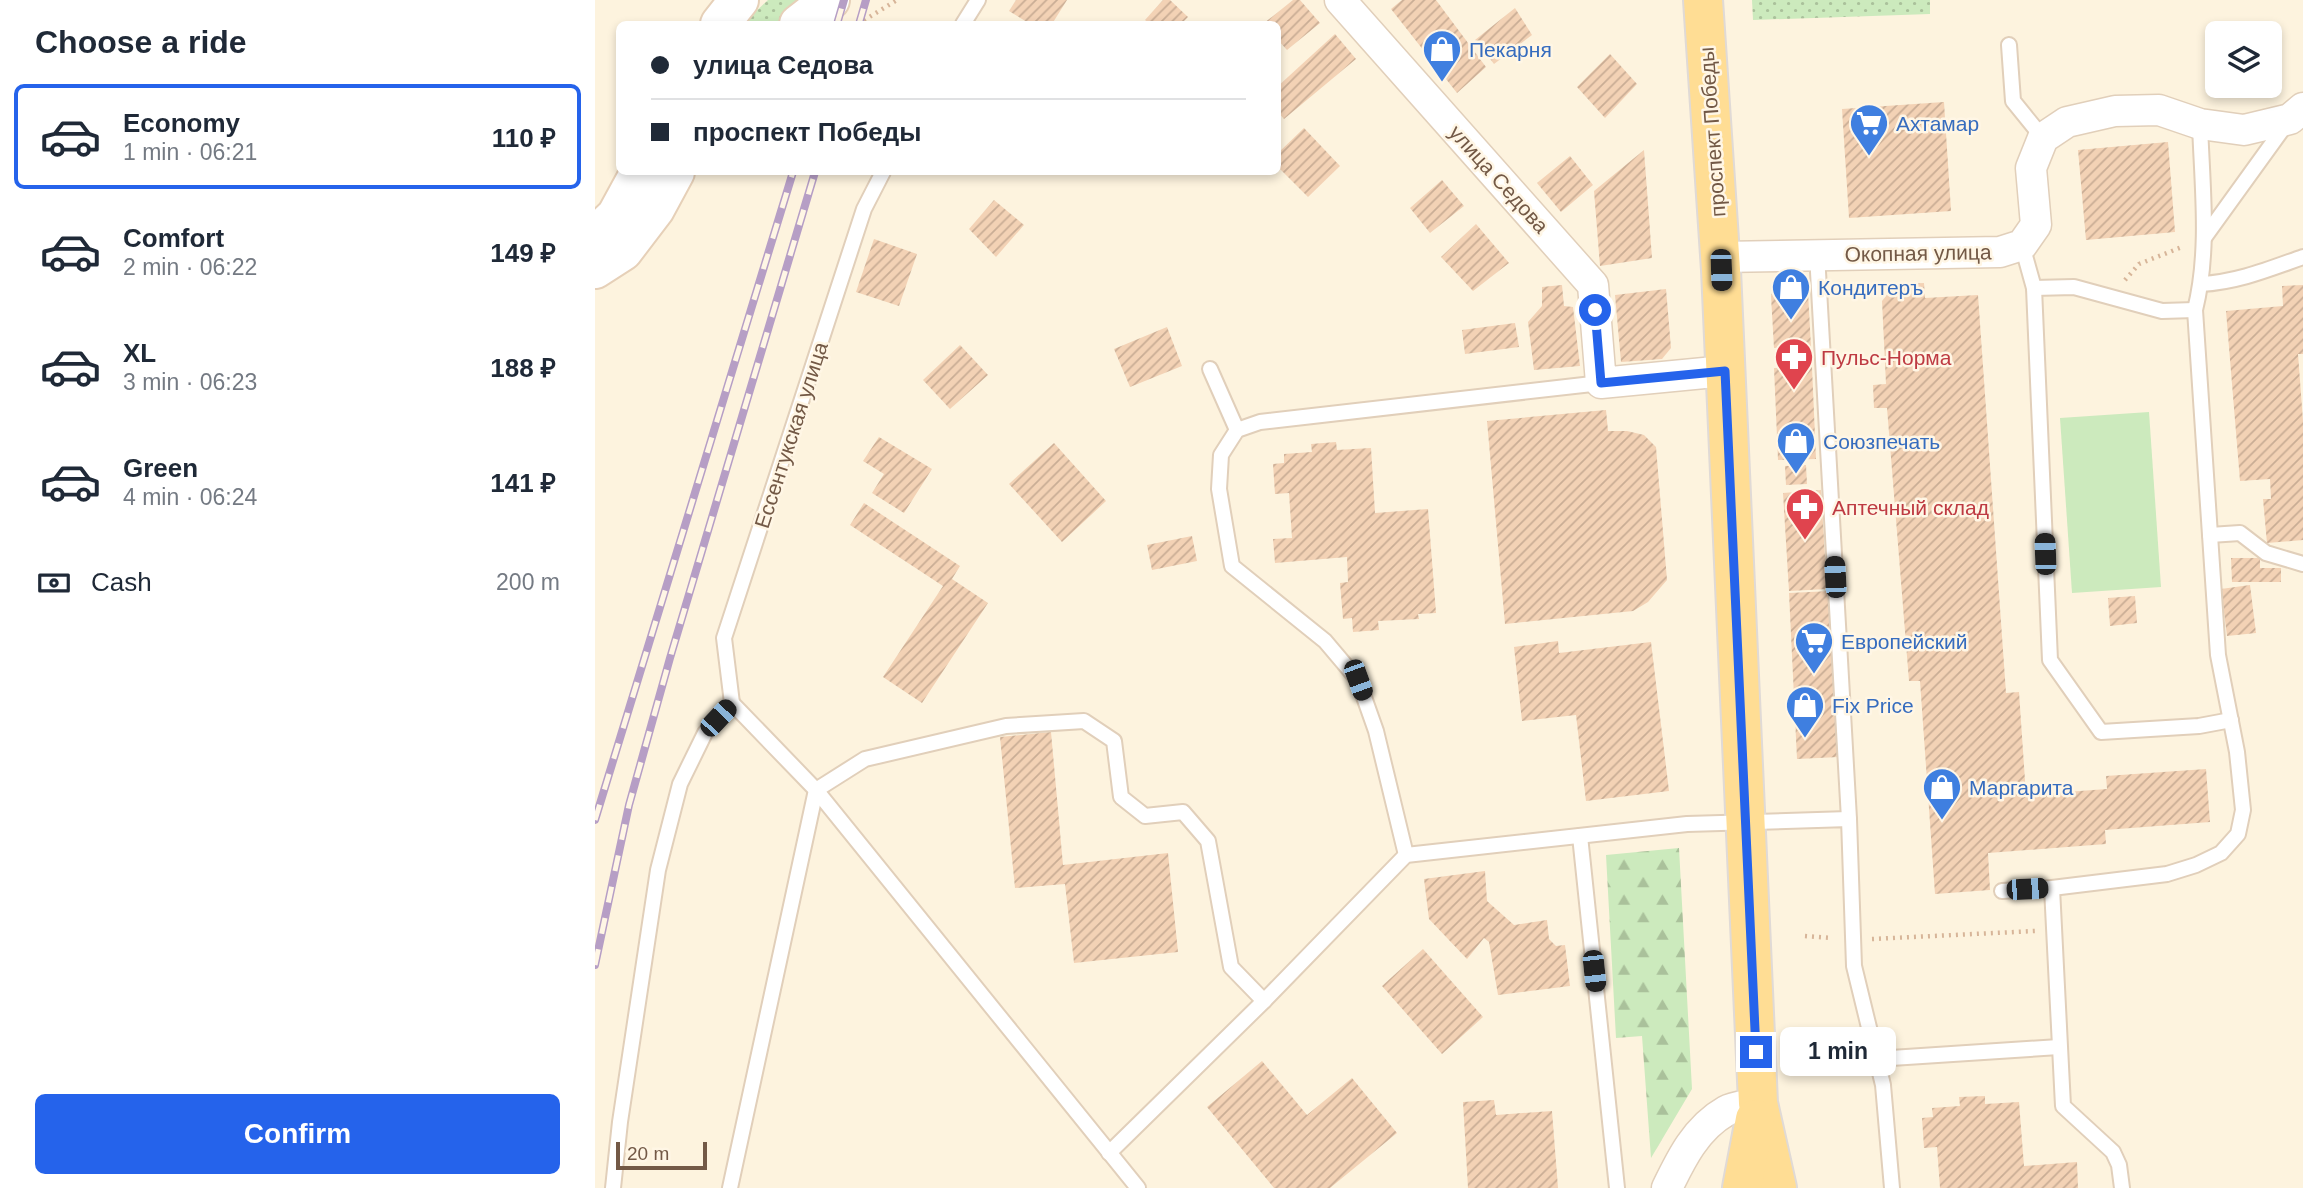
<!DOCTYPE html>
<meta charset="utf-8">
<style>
:root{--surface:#fff;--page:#f2f2f3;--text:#1f2937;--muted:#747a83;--line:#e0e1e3;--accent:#2563eb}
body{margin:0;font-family:Arial,sans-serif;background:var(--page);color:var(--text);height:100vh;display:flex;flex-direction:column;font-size:26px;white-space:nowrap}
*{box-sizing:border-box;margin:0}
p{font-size:23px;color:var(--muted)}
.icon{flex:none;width:38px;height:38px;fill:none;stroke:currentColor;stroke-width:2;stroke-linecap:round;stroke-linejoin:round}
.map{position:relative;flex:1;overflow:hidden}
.panel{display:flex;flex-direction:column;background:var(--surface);width:595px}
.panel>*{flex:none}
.top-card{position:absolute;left:21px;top:21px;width:665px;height:154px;border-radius:10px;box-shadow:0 4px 10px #0003;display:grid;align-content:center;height:154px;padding:0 35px;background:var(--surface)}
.fabs{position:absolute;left:1610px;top:21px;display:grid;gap:14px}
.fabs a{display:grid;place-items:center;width:77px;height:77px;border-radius:10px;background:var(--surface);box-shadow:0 4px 10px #0003;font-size:35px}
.scale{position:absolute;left:21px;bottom:18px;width:91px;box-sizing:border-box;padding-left:7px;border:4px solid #735946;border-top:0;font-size:19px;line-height:24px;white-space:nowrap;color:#735946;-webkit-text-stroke:5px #fff6e5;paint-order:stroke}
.end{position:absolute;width:32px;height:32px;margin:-16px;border:9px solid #2563eb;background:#fff;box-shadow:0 0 0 4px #fff}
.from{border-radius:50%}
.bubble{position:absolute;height:49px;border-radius:10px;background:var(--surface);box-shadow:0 4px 10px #0003;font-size:23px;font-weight:700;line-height:49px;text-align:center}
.car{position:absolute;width:21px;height:42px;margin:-21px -10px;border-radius:9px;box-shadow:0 0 5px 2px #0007;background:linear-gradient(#222 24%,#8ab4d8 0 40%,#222 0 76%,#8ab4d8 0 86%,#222 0)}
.top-card b{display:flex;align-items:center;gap:24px;height:66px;font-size:26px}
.top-card b+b{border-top:2px solid var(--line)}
.top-card i{width:18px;height:18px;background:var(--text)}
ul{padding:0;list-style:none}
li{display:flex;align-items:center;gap:21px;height:105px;margin:0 14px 10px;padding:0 21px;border:4px solid transparent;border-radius:10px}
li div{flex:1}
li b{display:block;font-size:26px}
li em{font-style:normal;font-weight:700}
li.current{border-color:var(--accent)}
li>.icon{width:63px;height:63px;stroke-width:1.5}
h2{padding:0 35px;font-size:32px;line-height:84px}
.pay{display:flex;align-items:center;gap:18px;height:77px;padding:0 35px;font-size:26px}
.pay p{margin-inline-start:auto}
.cta{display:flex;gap:14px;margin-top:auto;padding:14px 35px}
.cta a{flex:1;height:80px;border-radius:10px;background:var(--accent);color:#fff;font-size:28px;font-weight:700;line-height:80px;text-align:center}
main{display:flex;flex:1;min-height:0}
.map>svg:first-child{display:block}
.grass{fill:url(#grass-dots)}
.forest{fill:url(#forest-firs)}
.green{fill:#cceabd}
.building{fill:url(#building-hatch)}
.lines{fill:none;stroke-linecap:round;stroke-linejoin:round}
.service-casing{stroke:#e1cfba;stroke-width:18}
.minor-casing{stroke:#e1cfba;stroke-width:33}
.secondary-casing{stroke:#e6d0b8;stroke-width:42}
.primary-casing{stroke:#e0dad6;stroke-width:42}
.path{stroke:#d7b599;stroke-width:4.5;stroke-dasharray:2 5;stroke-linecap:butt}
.service{stroke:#fff;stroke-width:14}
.minor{stroke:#fff;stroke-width:30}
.secondary{stroke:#fff;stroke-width:38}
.primary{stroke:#ffdd94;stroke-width:38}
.rail-casing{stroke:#b69ec5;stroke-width:8}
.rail{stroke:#fff6e5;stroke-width:5;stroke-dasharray:16;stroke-linecap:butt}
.route{stroke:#2563eb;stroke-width:9}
.labels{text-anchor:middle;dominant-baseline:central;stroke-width:5;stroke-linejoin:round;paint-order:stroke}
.shop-label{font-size:21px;fill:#366cbe;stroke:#fff6e5;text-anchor:start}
.street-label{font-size:21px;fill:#735946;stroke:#fff6e5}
.health-label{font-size:21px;fill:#be3a42;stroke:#fff6e5;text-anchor:start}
</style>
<main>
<section class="panel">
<h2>Choose a ride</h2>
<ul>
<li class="current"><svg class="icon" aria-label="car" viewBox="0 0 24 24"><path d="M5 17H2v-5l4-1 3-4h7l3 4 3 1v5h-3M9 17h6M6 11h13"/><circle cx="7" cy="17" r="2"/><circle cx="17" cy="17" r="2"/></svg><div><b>Economy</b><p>1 min · 06:21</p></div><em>110 ₽</em></li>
<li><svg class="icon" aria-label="car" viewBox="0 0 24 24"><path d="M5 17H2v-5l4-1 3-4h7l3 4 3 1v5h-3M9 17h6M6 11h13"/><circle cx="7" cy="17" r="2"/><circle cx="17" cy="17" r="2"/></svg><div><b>Comfort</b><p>2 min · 06:22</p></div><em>149 ₽</em></li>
<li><svg class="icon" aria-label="car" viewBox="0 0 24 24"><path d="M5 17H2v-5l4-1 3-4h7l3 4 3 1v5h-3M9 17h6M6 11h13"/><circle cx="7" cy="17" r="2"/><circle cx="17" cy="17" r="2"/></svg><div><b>XL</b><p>3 min · 06:23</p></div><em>188 ₽</em></li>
<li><svg class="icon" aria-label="car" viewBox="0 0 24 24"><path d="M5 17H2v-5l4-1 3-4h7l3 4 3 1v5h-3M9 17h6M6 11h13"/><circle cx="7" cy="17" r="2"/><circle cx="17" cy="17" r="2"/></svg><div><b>Green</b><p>4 min · 06:24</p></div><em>141 ₽</em></li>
</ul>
<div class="pay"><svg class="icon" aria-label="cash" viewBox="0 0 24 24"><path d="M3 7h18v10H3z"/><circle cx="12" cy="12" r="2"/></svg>Cash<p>200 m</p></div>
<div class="cta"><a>Confirm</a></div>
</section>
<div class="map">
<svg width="1708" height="1188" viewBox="0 0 1708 1188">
<defs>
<pattern id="grass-dots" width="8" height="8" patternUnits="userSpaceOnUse" patternTransform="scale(1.75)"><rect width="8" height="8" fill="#cceabd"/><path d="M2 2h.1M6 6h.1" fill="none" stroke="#aac19b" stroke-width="1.8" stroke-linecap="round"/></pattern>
<pattern id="forest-firs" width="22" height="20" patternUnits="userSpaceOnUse" patternTransform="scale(1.75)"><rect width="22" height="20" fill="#cceabd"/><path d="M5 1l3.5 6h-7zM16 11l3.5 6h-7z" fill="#aac19b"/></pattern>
<pattern id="building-hatch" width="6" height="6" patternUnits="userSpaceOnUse" patternTransform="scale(1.75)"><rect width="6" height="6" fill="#f3d2b5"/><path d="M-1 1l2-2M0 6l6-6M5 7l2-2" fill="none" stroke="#c9ad95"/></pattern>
</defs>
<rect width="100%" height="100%" fill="#fdf3de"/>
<!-- grass -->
<g class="grass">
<path d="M173,0H214L181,24H147Z"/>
<path d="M1157,0H1335V14L1158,20Z"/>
</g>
<!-- forest -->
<path class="forest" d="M1084,848L1097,1089L1056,1158L1047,1036L1021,1038L1011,855Z"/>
<!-- green -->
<path class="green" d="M1554,412L1566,587L1477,593L1465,418Z"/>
<!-- building -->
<g class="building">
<path d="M421,0H472L457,24H435L414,11Z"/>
<path d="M568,0H575L593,17L586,24H555L550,20Z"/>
<path d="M698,0H705L725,23L692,50L682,39V24H668Z"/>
<path d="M807,0H841L891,67L862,93L796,9Z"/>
<path d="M920,8L937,35L899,64L880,40Z"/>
<path d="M740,34L761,59L689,119L682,111V87Z"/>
<path d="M1015,54L1042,84L1010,118L982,87Z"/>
<path d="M1349,102L1356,211L1254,218L1247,109Z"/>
<path d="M709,128L745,166L713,197L682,166V154Z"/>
<path d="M1573,142L1580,232L1491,240L1483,150Z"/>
<path d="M1049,150L1057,258L1005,266L999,191Z"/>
<path d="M975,156L998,185L966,212L942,183Z"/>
<path d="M847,180L869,206L835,233L815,208Z"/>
<path d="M399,200L429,225L401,257L374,229Z"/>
<path d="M881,224L914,263L878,291L846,257Z"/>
<path d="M279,239L322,254L304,306L261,292Z"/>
<path d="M1194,277L1205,281L1213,292L1216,347L1179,348L1176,296L1181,282Z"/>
<path d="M1329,283L1330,298L1383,295L1411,693L1424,692L1431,795L1512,789L1511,776L1611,769L1615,822L1510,830L1511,844L1393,853L1395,890L1340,894L1325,681H1314L1292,408H1279L1278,385L1291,384L1287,301L1301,284Z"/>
<path d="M967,285L969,306L978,307L985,366L939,370L933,322L947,306V287Z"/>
<path d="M1708,285V354H1703L1708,421V540L1672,543L1668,499H1676L1675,479L1645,481L1631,311L1688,306L1687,286Z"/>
<path d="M1071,289L1076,348L1067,359L1026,362L1020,295Z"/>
<path d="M920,323L924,347L870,354L867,330Z"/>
<path d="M572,327L587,366L535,387L519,349Z"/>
<path d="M365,345L393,375L355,409L328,380Z"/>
<path d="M1217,367L1221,459L1183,460L1179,368Z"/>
<path d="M1011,410L1013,431H1032L1049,435L1061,447L1072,580L1053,602L1038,611L910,624L892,421Z"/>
<path d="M284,437L337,469L309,513L277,493L289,474L268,461Z"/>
<path d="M741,442L742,450L776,448L780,513L833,509L841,613L823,614L824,619L783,621L784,630L758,632L757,618L748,619L745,583L753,582L752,557L680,563L678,539L697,538L694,493L680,494L678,464L689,463V454L717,452L716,444Z"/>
<path d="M459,443L511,501L467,542L414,484Z"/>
<path d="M1211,465L1212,484L1191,485L1190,466Z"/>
<path d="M1226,490L1232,589L1194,591L1188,493Z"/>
<path d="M269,503L365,566L357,579L393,603L327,703L288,677L348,586L255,525Z"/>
<path d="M597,536L602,561L557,570L552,545Z"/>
<path d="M1636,558H1665V568H1686V582H1637Z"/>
<path d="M1655,585L1661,633L1632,636L1626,589Z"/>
<path d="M1236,591L1244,757L1202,759L1194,593Z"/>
<path d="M1540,596L1542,623L1515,626L1513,598Z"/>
<path d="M963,641L964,653L1056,642L1074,791L991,801L981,715L927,721L919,647Z"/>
<path d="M456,732L468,865L573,853L583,952L479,963L470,884L420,888L405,737Z"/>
<path d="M890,871L892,901L919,925L952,920L954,939L961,946L970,945L975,986L903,995L894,942L889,938L872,959L834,919L829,879Z"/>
<path d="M828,949L888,1017L847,1054L787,986Z"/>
<path d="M667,1061L712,1115L757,1078L802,1133L735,1188H679L612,1107Z"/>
<path d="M1390,1096V1104L1424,1102L1429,1166L1482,1162L1483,1188H1345L1342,1147L1329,1148L1327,1118L1338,1117L1337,1108L1365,1106L1364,1097Z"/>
<path d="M899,1100L901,1115L957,1111L963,1188H873L868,1102Z"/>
</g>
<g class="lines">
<!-- service casing -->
<g class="service-casing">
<g id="service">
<path d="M368,24L383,0"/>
<path d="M1414,45L1418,101L1448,138"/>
<path d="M1609,238L1692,123"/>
<path d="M1427,245L1439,288L1455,660L1506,732L1604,726L1636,720"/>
<path d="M1222,254L1254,819"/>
<path d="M1606,284C1643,282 1674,269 1708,257"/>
<path d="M1439,288L1479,287L1567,311L1600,310"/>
<path d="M615,369L642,430"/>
<path d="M1615,535L1645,533L1671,553L1708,564"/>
<path d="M137,703L221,790L543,1188"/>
<path d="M137,703L129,638L269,209L288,172"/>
<path d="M985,836L1022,1188"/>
<path d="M811,855L781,731L763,680L730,641L637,566L624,489L626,455L642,430L665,422L1006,383"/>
<path d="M1457,888L1468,1106L1518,1152L1524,1165L1527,1188"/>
<path d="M1407,891L1457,888L1572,874L1601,865L1626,853L1643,834L1648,810L1642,752L1623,655L1600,310C1615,250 1607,185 1605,124"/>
<path d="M1281,1059L1464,1047"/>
<path d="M514,1153L669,1001L811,855L1092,824L1254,819L1259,966L1288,1085L1297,1188"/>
<path d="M18,1188L25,1122L63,870L85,784L110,733L137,703"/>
<path d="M135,1188L221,790L270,759L411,726L489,721L519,741L526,797L550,816L588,812L613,841L636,967L669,1001"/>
</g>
</g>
<!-- minor casing -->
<g class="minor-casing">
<g id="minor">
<path d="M745,0L998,285L1006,383L1130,371"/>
<path d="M1126,257L1405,252L1427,245L1441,225L1436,168L1448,138L1472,122L1520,111L1564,110L1605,124L1649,130L1695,119L1708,108"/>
<path d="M1072,1188C1086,1159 1101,1128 1131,1111C1140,1106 1153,1106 1163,1103"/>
</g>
</g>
<!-- secondary casing -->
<g class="secondary-casing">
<g id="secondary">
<path d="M125,24L144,0"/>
<path d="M204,24L235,0"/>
<path d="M0,236L21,216L45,172"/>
<path d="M0,269L28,251L60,209L80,172"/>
</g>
</g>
<!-- primary casing -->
<g class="primary-casing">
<g id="primary">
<path d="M1108,0L1126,270L1163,1103L1182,1188"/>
<path d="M1147,1188L1160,1119"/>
</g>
</g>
<!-- path -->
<g class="path">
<path d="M263,24L302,0"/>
<path d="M1530,280L1544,264L1587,247"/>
<path d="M1210,936L1237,938"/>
<path d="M1277,939L1440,931"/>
<path d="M1216,1049L1260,1056"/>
</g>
<!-- service -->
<use href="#service" class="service"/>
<!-- minor -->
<use href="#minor" class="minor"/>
<!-- secondary -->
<use href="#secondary" class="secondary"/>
<!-- primary -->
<use href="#primary" class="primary"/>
<!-- rail casing -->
<g class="rail-casing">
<g id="rail">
<path d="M242,24L249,0"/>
<path d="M264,24L271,0"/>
<path d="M0,820L198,172"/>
<path d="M0,965L34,805L75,658L220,172"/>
</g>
</g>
<!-- rail -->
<use href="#rail" class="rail"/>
</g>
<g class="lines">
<!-- route -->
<path class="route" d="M1000,310L1006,383L1130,371L1161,1052"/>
</g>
<!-- icons -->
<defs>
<g id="shop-pin" transform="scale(2.0125)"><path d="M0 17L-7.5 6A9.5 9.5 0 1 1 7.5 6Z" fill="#3f7fe0" stroke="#fff6e5"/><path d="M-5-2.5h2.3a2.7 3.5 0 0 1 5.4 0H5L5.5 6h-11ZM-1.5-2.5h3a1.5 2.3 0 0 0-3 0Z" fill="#fff"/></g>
<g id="supermarket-pin" transform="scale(2.0125)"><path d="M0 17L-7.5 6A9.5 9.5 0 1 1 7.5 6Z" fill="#3f7fe0" stroke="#fff6e5"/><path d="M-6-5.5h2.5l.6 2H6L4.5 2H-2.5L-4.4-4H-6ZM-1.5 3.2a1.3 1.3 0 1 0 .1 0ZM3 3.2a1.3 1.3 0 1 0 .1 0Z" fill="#fff"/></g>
<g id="pharmacy-pin" transform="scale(2.0125)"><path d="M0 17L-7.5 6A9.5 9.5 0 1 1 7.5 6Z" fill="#e0444e" stroke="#fff6e5"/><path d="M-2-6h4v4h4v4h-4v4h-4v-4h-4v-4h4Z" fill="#fff"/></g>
</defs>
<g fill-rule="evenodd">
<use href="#shop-pin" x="847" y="49"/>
<use href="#supermarket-pin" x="1274" y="123"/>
<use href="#shop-pin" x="1196" y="287"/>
<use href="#pharmacy-pin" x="1199" y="357"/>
<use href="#shop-pin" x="1201" y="441"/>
<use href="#pharmacy-pin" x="1210" y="507"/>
<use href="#supermarket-pin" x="1219" y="641"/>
<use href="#shop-pin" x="1210" y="705"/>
<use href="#shop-pin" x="1347" y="787"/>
</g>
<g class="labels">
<!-- shop labels -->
<g class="shop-label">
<text x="874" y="49">Пекарня</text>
<text x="1301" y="123">Ахтамар</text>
<text x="1223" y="287">Кондитеръ</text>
<text x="1228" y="441">Союзпечать</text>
<text x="1246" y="641">Европейский</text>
<text x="1237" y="705">Fix Price</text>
<text x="1374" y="787">Маргарита</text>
</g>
<!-- street labels -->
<g class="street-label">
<text transform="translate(1117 132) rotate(-94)">проспект Победы</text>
<text transform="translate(904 179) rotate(48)">улица Седова</text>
<text transform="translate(1323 253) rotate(-1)">Окопная улица</text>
<text transform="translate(196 435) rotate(-72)">Ессентукская улица</text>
</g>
<!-- health labels -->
<g class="health-label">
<text x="1226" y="357">Пульс-Норма</text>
<text x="1237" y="507">Аптечный склад</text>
</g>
</g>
</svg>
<div class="fabs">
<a><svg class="icon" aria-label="layers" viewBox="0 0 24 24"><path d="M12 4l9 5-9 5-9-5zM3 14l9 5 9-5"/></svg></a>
</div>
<div class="scale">20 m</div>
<i class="end from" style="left:1000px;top:310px"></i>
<i class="end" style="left:1161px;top:1052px"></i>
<div class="bubble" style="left:1185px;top:1027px;width:116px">1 min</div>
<i class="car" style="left:1126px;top:270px;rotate:178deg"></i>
<i class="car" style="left:1450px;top:554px;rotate:358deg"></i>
<i class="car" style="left:1240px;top:577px;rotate:357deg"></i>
<i class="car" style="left:763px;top:680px;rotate:160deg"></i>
<i class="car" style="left:123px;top:718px;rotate:43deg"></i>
<i class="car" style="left:1432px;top:889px;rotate:87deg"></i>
<i class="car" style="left:999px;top:971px;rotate:174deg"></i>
<div class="top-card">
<b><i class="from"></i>улица Седова</b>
<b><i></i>проспект Победы</b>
</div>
</div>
</main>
